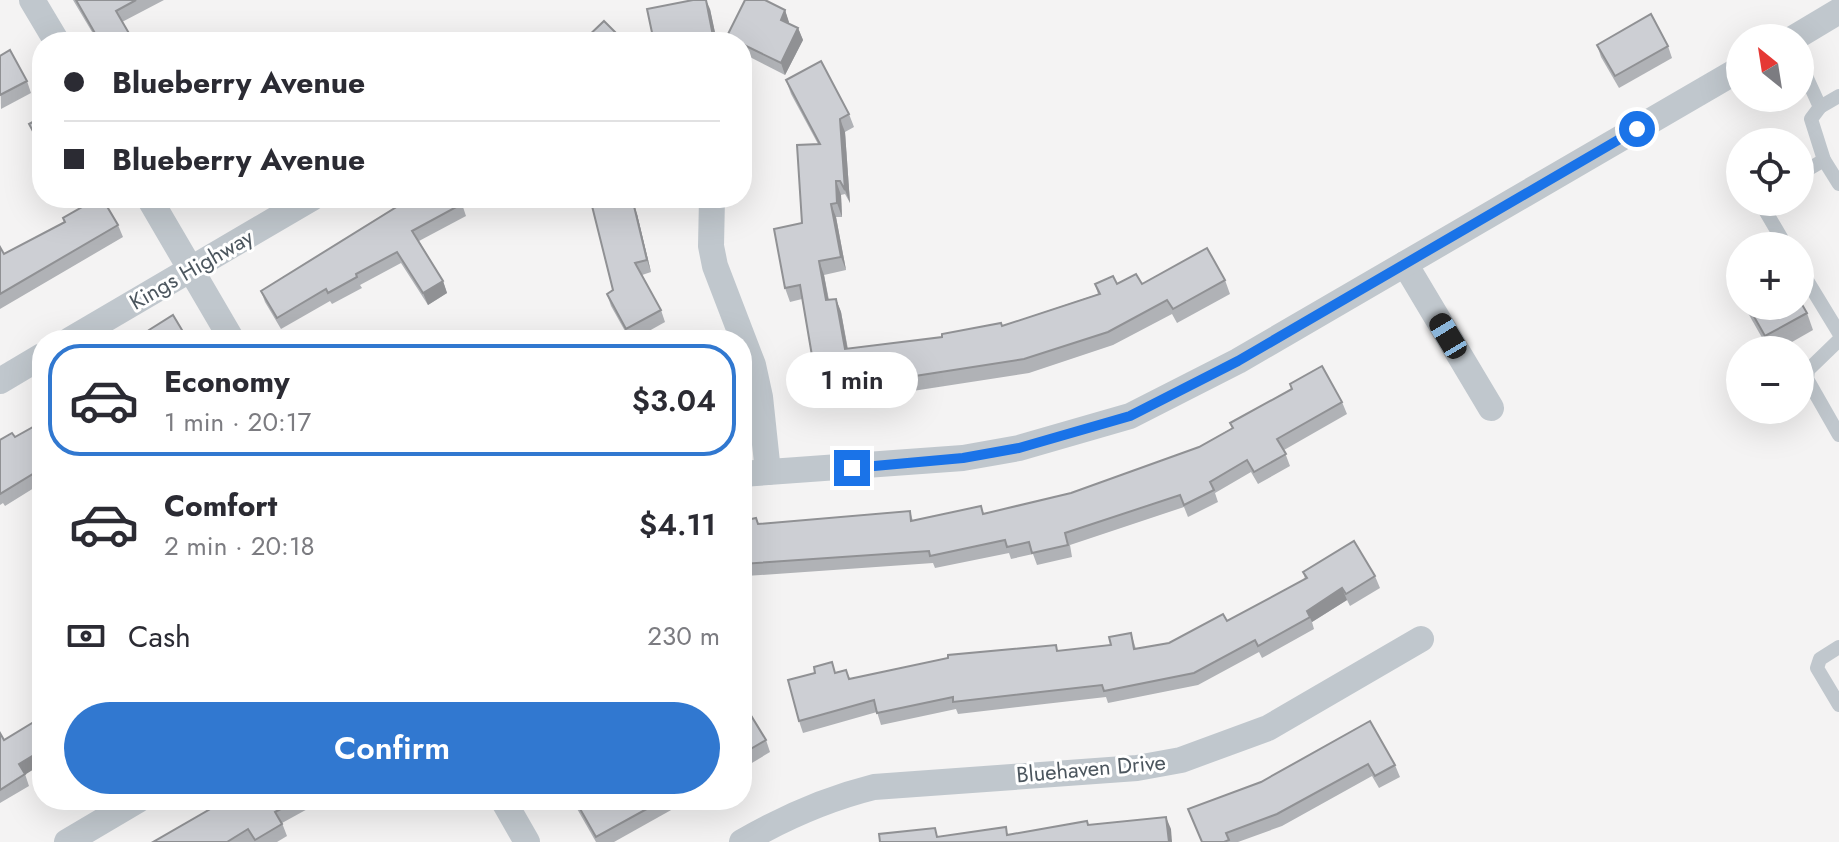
<!DOCTYPE html>
<meta charset="utf-8">
<style>
:root{--surface:#fff;--page:#f7f7f7;--text:#2b2b33;--muted:#7c7c81;--line:#e1e1e2;--accent:#3178d0}
body{margin:0;font-family:Jost,sans-serif;background:var(--page);color:var(--text);height:100vh;display:flex;flex-direction:column;font-size:30px;white-space:nowrap}
*{box-sizing:border-box;margin:0}
p{font-size:26px;color:var(--muted)}
.icon{flex:none;width:44px;height:44px;fill:none;stroke:currentColor;stroke-width:2;stroke-linecap:round;stroke-linejoin:round}
.map{position:relative;flex:1;overflow:hidden}
.side{position:absolute;left:32px;top:330px;width:720px;height:480px;display:flex;flex-direction:column;background:var(--surface);border-radius:32px;box-shadow:0 8px 32px #0002}
.side>*{flex:none}
.hud{position:absolute;left:32px;top:32px;width:720px;height:176px;border-radius:32px;box-shadow:0 8px 32px #0002;display:grid;align-content:center;height:176px;padding:0 32px;background:var(--surface)}
.needle{width:52px;rotate:330deg}
.buttons{position:absolute;left:1726px;top:24px;display:grid;gap:16px}
.buttons a{display:grid;place-items:center;width:88px;height:88px;border-radius:50%;background:var(--surface);box-shadow:0 8px 32px #0002;font-size:40px}
.end{position:absolute;width:36px;height:36px;margin:-18px;border:10px solid #1a73e8;background:#fff;box-shadow:0 0 0 4px #fff}
.from{border-radius:50%}
.bubble{position:absolute;height:56px;border-radius:28px;background:var(--surface);box-shadow:0 8px 32px #0002;font-size:26px;font-weight:600;line-height:56px;text-align:center}
.car{position:absolute;width:24px;height:48px;margin:-24px -12px;border-radius:10px;box-shadow:0 0 6px 2px #0007;background:linear-gradient(#222 24%,#8ab4d8 0 40%,#222 0 76%,#8ab4d8 0 86%,#222 0)}
.hud b{display:flex;align-items:center;gap:28px;height:76px;font-size:30px}
.hud b+b{border-top:2px solid var(--line)}
.hud i{width:20px;height:20px;background:var(--text)}
ul{padding:14px 0 0;list-style:none}
li{display:flex;align-items:center;gap:24px;height:112px;margin:0 16px 12px;padding:0 16px;border:4px solid transparent;border-radius:32px}
li div{flex:1}
li b{display:block;font-size:30px}
li em{font-style:normal;font-weight:600}
li.active{border-color:var(--accent)}
li>.icon{width:72px;height:72px;stroke-width:1.5}
.pay{display:flex;align-items:center;gap:20px;height:88px;padding:0 32px;font-size:30px}
.pay p{margin-inline-start:auto}
.cta{display:flex;gap:16px;margin-top:auto;padding:16px 32px}
.cta a{flex:1;height:92px;border-radius:48px;background:var(--accent);color:#fff;font-size:32px;font-weight:600;line-height:92px;text-align:center}
.map>svg:first-child{display:block}
.lines{fill:none;stroke-linecap:round;stroke-linejoin:round}
.lane{stroke:#c0c7cd;stroke-width:14}
.street{stroke:#c0c7cd;stroke-width:26}
.wall{fill:#b0b2b6}
.shaded-wall{fill:#909194}
.building{fill:#cdcfd4;stroke:#909194;stroke-width:2}
.route{stroke:#1a73e8;stroke-width:10}
.labels{text-anchor:middle;dominant-baseline:central;stroke-width:6;stroke-linejoin:round;paint-order:stroke}
.street-label{font-size:22px;fill:#4c565e;stroke:#fff}
</style>
<div class="map">
<svg width="1839" height="842" viewBox="0 0 1839 842">
<rect width="100%" height="100%" fill="#f4f3f3"/>
<g class="lines">
<!-- lane -->
<g class="lane">
<path d="M1800,63L1820,107"/>
<path d="M1839,96L1820,107L1811,119L1824,160L1839,184"/>
<path d="M1800,174L1824,160"/>
<path d="M1766,202V212L1786,246"/>
<path d="M1800,269L1839,333"/>
<path d="M1839,340L1808,370L1807,379L1839,435"/>
<path d="M1839,647L1820,659L1817,668L1839,705"/>
</g>
<!-- street -->
<g class="street">
<path d="M32,0L57,42"/>
<path d="M1794,38L1839,11"/>
<path d="M149,198L232,340"/>
<path d="M712,198L711,246L715,266L753,365L760,397L768,472"/>
<path d="M1405,264L1491,408"/>
<path d="M70,340L312,198"/>
<path d="M0,381L42,356"/>
<path d="M742,474L963,458L1019,448L1130,416L1238,361L1740,69"/>
<path d="M503,800L527,842"/>
<path d="M67,842L138,800"/>
<path d="M742,842C785,817 826,799 874,787L1137,768L1181,760L1268,728L1421,639"/>
</g>
</g>
<!-- wall -->
<g class="wall">
<path d="M73,0H164L122,22L134,42H98Z"/>
<path d="M710,9L717,42H654Z"/>
<path d="M785,10L789,24L798,28L803,40L785,75L742,53V42H729L727,36Z"/>
<path d="M1597,45L1668,46L1672,58L1619,88L1601,57Z"/>
<path d="M0,56L27,81L31,93L1,109Z"/>
<path d="M786,80L849,114L854,127L845,132L850,203L845,194L841,195L842,217H836L846,270L824,275L829,300L836,299L841,312L848,349L942,337L1002,326L1098,294L1095,284H1142L1225,280L1230,294L1177,323L1172,314L1113,345L1029,373L822,405L818,391L802,299L790,302L785,288L802,223L818,144L791,94Z"/>
<path d="M590,198H623V204L637,214L651,272L642,275L661,310L665,322L633,340H630L611,306L607,294L613,290Z"/>
<path d="M462,204L466,216L419,241L443,281L447,293L428,305L401,263L360,285L362,288L332,304L330,301L281,329L265,302L261,291Z"/>
<path d="M118,225L123,237L0,309V247L4,254Z"/>
<path d="M1744,306H1800L1807,313L1813,330L1778,350H1769Z"/>
<path d="M1342,402L1347,414L1284,450L1290,466L1258,484L1251,472L1215,493L1218,502L1188,517L1184,507L1070,545L1072,557L1037,565L1033,554L1011,559L1009,553L935,568L933,563L746,576L748,583L742,584V521L756,518L759,524L910,511L913,521L984,514L1071,493L1199,447L1232,428L1230,423Z"/>
<path d="M42,422V483L5,506L3,503L0,505V440L15,437Z"/>
<path d="M1303,572L1375,576L1380,588L1350,606L1347,600L1312,622L1314,629L1262,658L1259,652L1198,685L1108,703L1106,697L958,714L956,709L881,725L877,712L803,733L799,721L815,673L836,672L846,670L850,679L1111,645L1131,633L1136,649L1169,643L1227,621L1305,579Z"/>
<path d="M742,705L766,740L770,752L742,769Z"/>
<path d="M1370,721L1395,765L1400,777L1379,788L1372,776L1282,826L1238,842H1202L1188,809L1261,782Z"/>
<path d="M0,733L4,740L42,764L25,774L29,786L0,803Z"/>
<path d="M226,800H343L327,809L322,801L282,823L287,836L277,842H153Z"/>
<path d="M572,800H689L614,842H596Z"/>
</g>
<!-- shaded-wall -->
<g class="shaded-wall">
<path d="M706,0L710,9L717,42L713,36Z"/>
<path d="M785,10L789,22L785,32L781,20Z"/>
<path d="M798,28L803,40L785,75L781,63Z"/>
<path d="M840,119L845,132L850,203L845,190Z"/>
<path d="M836,181L841,195L842,217L837,203Z"/>
<path d="M618,198H623L622,217L618,205Z"/>
<path d="M633,202L637,214L651,272L647,260Z"/>
<path d="M831,204L836,217L846,270L841,257Z"/>
<path d="M819,261L824,275L831,314L826,300Z"/>
<path d="M443,281L447,293L428,305L423,293Z"/>
<path d="M836,299L841,312L850,363L845,349Z"/>
<path d="M1342,588L1347,600L1312,622L1307,611Z"/>
<path d="M42,750V764L23,776L19,764Z"/>
<path d="M1166,817L1171,829L1172,842H1169Z"/>
</g>
<!-- building -->
<g class="building">
<path d="M76,0H136L116,11L134,42H100Z"/>
<path d="M693,0H706L713,36L681,42H654L647,9Z"/>
<path d="M745,0H765L785,10L781,20L798,28L781,63L742,44V42H739L727,36Z"/>
<path d="M1651,14L1668,46L1615,76L1597,45Z"/>
<path d="M604,21L625,42L583,41Z"/>
<path d="M10,50L27,81L0,95V56Z"/>
<path d="M821,61L849,114L840,119L845,190L840,181H836L837,203L831,204L841,257L819,261L826,300L836,299L845,349L942,337V334L1001,323L1002,326L1100,294L1095,284L1113,276L1117,284L1136,274L1142,284L1207,248L1225,280L1173,309L1167,300L1108,332L1024,359L818,391L800,285L785,288L774,229L802,223L797,145L820,144L786,80Z"/>
<path d="M42,117V146H41L29,124Z"/>
<path d="M98,198H102L118,225L0,294V247L4,254L65,222L63,218Z"/>
<path d="M411,198H458L462,204L412,231L443,281L423,293L397,252L356,274L357,277L328,293L326,289L277,318L261,291Z"/>
<path d="M590,198H618V205L633,202L647,260L635,263L661,310L626,329L607,294L613,290Z"/>
<path d="M1740,278V293L1734,282Z"/>
<path d="M1800,301L1807,313L1765,336L1748,306H1800Z"/>
<path d="M173,315L188,340H155L149,330Z"/>
<path d="M1322,366L1342,402L1277,439L1286,454L1254,472L1247,460L1210,482L1214,490L1184,505L1180,495L1065,533L1068,545L1032,553L1029,542L1007,547L1005,540L930,556L929,551L742,564V521L756,518L758,524L910,511L911,521L981,506L983,514L1071,493L1199,447L1233,428L1230,423L1292,389L1290,384Z"/>
<path d="M42,422V470L41,469L0,494V440L12,433L15,437Z"/>
<path d="M1354,541L1375,576L1346,594L1342,588L1307,611L1310,617L1258,646L1255,640L1194,673L1104,691L1102,685L953,702V697L877,713L874,700L799,721L788,680L815,673L814,667L832,662L835,673L846,670L849,679L948,658V655L1056,645L1057,651L1111,645L1109,637L1131,633L1134,649L1169,643L1223,614L1227,621L1307,578L1303,572Z"/>
<path d="M42,691V714L34,696Z"/>
<path d="M744,704L766,740L742,754V705Z"/>
<path d="M42,717V750L19,764L25,774L0,790V733L4,740Z"/>
<path d="M1370,721L1395,765L1375,776L1368,764L1277,814L1226,833L1229,840L1224,842H1202L1188,809L1261,782Z"/>
<path d="M226,800H298L275,812L282,824L255,840L248,829L227,842H153Z"/>
<path d="M575,800H663L596,837Z"/>
<path d="M1166,817L1169,842H880L879,834L935,828L937,837L1006,827L1007,835L1087,821L1088,825Z"/>
</g>
<g class="lines">
<!-- route -->
<path class="route" d="M852,468L963,458L1019,448L1130,416L1238,361L1637,129"/>
</g>
<g class="labels">
<!-- street labels -->
<g class="street-label">
<text transform="translate(191 269) rotate(-30)">Kings Highway</text>
<text transform="translate(1091 768) rotate(-5)">Bluehaven Drive</text>
</g>
</g>
</svg>
<div class="buttons">
<a><svg class="needle" viewBox="-14 -14 28 28"><path d="M0-13l5 13h-10z" fill="#e53935"/><path d="M0 13l5-13h-10z" fill="#7c7c81"/></svg></a>
<a><svg class="icon" aria-label="locate" viewBox="0 0 24 24"><circle cx="12" cy="12" r="6"/><path d="M12 2v4M12 18v4M2 12h4M18 12h4"/></svg></a>
<a>+</a>
<a>−</a>
</div>
<i class="end from" style="left:1637px;top:129px"></i>
<i class="end" style="left:852px;top:468px"></i>
<div class="bubble" style="left:786px;top:352px;width:132px">1 min</div>
<i class="car" style="left:1448px;top:336px;rotate:329deg"></i>
<div class="hud">
<b><i class="from"></i>Blueberry Avenue</b>
<b><i></i>Blueberry Avenue</b>
</div>
<section class="side">
<ul>
<li class="active"><svg class="icon" aria-label="car" viewBox="0 0 24 24"><path d="M5 17H2v-5l4-1 3-4h7l3 4 3 1v5h-3M9 17h6M6 11h13"/><circle cx="7" cy="17" r="2"/><circle cx="17" cy="17" r="2"/></svg><div><b>Economy</b><p>1 min · 20:17</p></div><em>$3.04</em></li>
<li><svg class="icon" aria-label="car" viewBox="0 0 24 24"><path d="M5 17H2v-5l4-1 3-4h7l3 4 3 1v5h-3M9 17h6M6 11h13"/><circle cx="7" cy="17" r="2"/><circle cx="17" cy="17" r="2"/></svg><div><b>Comfort</b><p>2 min · 20:18</p></div><em>$4.11</em></li>
</ul>
<div class="pay"><svg class="icon" aria-label="cash" viewBox="0 0 24 24"><path d="M3 7h18v10H3z"/><circle cx="12" cy="12" r="2"/></svg>Cash<p>230 m</p></div>
<div class="cta"><a>Confirm</a></div>
</section>
</div>
